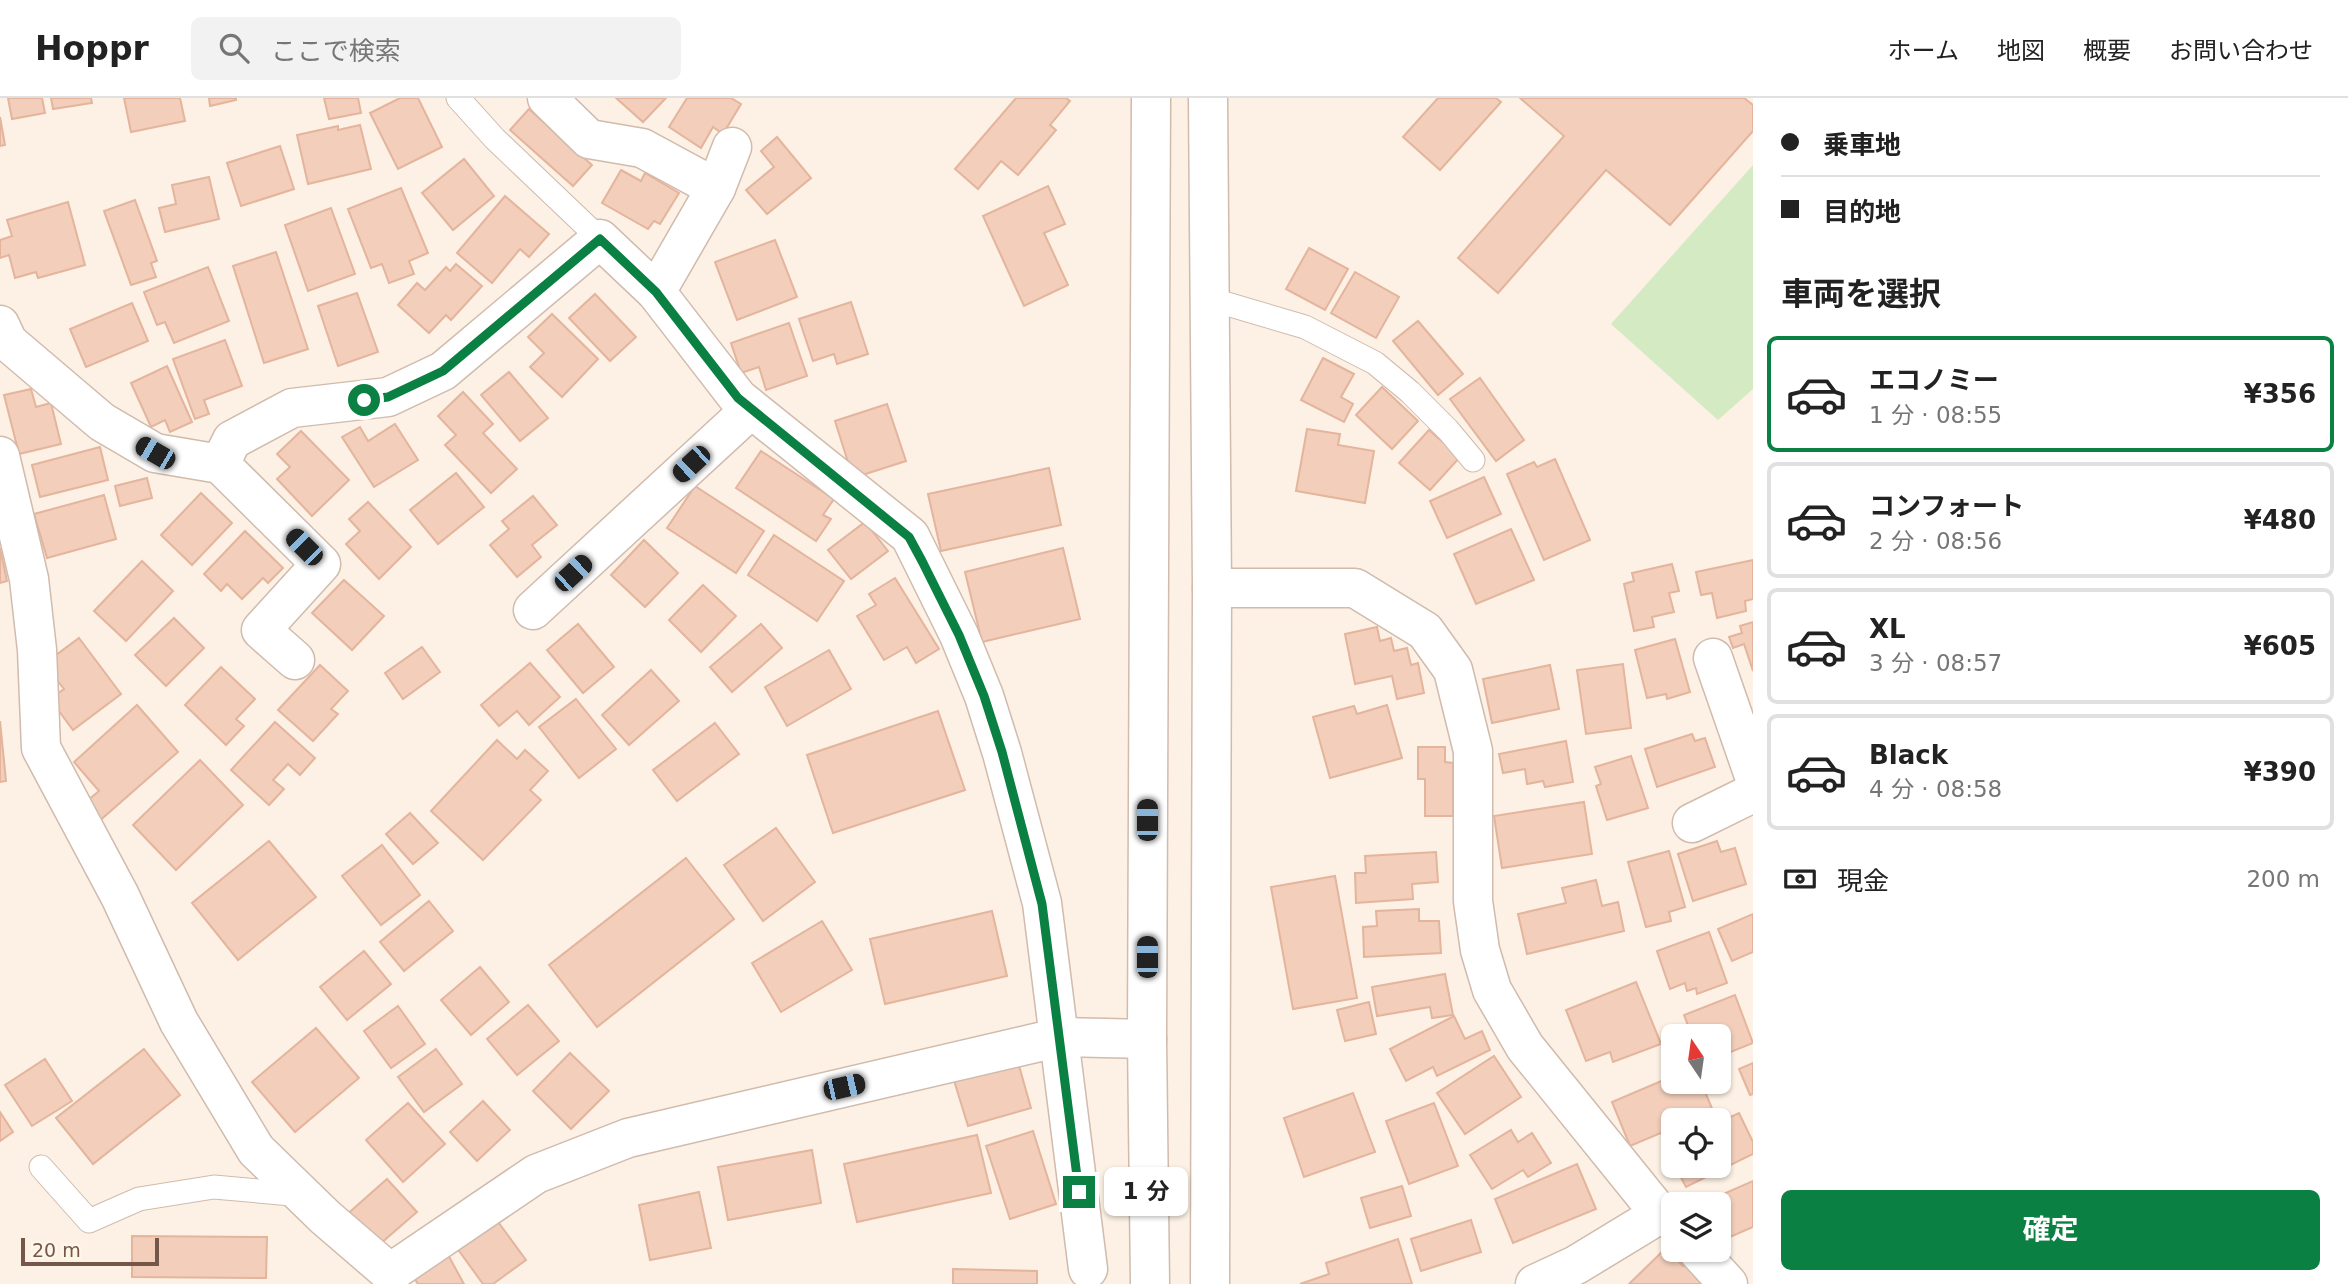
<!DOCTYPE html>
<html lang="ja">
<meta charset="utf-8">
<style>
:root{--surface:#fff;--page:#f2f2f2;--text:#222;--muted:#767676;--line:#e0e0e0;--accent:#0b8043}
body{margin:0;font-family:"DejaVu Sans","Noto Sans JP",sans-serif;background:var(--page);color:var(--text);height:100vh;display:flex;flex-direction:column;font-size:26px;white-space:nowrap}
*{box-sizing:border-box;margin:0}
p{font-size:23px;color:var(--muted)}
.icon{flex:none;width:38px;height:38px;fill:none;stroke:currentColor;stroke-width:2;stroke-linecap:round;stroke-linejoin:round}
.map{position:relative;flex:1;overflow:hidden}
.sheet{display:flex;flex-direction:column;background:var(--surface);width:595px}
.sheet>*{flex:none}
.guide{display:grid;align-content:center;height:154px;padding:0 28px;background:var(--surface)}
.needle{width:46px;rotate:347deg}
.buttons{position:absolute;left:1661px;top:926px;display:grid;gap:14px}
.buttons a{display:grid;place-items:center;width:70px;height:70px;border-radius:10px;background:var(--surface);box-shadow:0 2px 5px #0004;font-size:35px}
.scale{position:absolute;left:21px;bottom:18px;width:138px;box-sizing:border-box;padding-left:7px;border:4px solid #755749;border-top:0;font-size:19px;line-height:24px;white-space:nowrap;color:#755749;-webkit-text-stroke:5px #fff6ea;paint-order:stroke}
.end{position:absolute;width:32px;height:32px;margin:-16px;border:9px solid #0b8043;background:#fff;box-shadow:0 0 0 4px #fff}
.from{border-radius:50%}
.bubble{position:absolute;height:49px;border-radius:10px;background:var(--surface);box-shadow:0 2px 5px #0004;font-size:23px;font-weight:700;line-height:49px;text-align:center}
.car{position:absolute;width:21px;height:42px;margin:-21px -10px;border-radius:9px;box-shadow:0 0 5px 2px #0007;background:linear-gradient(#222 24%,#8ab4d8 0 40%,#222 0 76%,#8ab4d8 0 86%,#222 0)}
.guide b{display:flex;align-items:center;gap:24px;height:66px;font-size:26px}
.guide b+b{border-top:2px solid var(--line)}
.guide i{width:18px;height:18px;background:var(--text)}
ul{padding:0;list-style:none}
li{display:flex;align-items:center;gap:21px;height:116px;margin:0 14px 10px;padding:0 14px;border:4px solid var(--line);border-radius:10px}
li div{flex:1}
li b{display:block;font-size:26px}
li em{font-style:normal;font-weight:700}
li.current{border-color:var(--accent)}
li>.icon{width:63px;height:63px;stroke-width:1.5}
h2{padding:0 28px;font-size:32px;line-height:84px}
.pay{display:flex;align-items:center;gap:18px;height:77px;padding:0 28px;font-size:26px}
.pay p{margin-inline-start:auto}
.cta{display:flex;gap:14px;margin-top:auto;padding:14px 28px}
.cta a{flex:1;height:80px;border-radius:10px;background:var(--accent);color:#fff;font-size:28px;font-weight:700;line-height:80px;text-align:center}
header{display:flex;align-items:center;gap:42px;box-sizing:border-box;height:98px;padding:0 35px;background:var(--surface);border-bottom:2px solid var(--line)}
header strong{font-size:33px}
nav{display:flex;gap:38px;margin-inline-start:auto;font-size:24px}
.search{width:490px;height:63px;background:var(--page);display:flex;align-items:center;gap:18px;box-sizing:border-box;padding:0 24px;border-radius:10px;color:var(--muted);font-size:26px}
main{display:flex;flex:1;min-height:0}
.map>svg:first-child{display:block}
.green{fill:#d4eac2}
.building{fill:#f2cebb;stroke:#e4b49c;stroke-width:2}
.lines{fill:none;stroke-linecap:round;stroke-linejoin:round}
.service-casing{stroke:#d0bbad;stroke-width:25}
.minor-casing{stroke:#d0bbad;stroke-width:41}
.tertiary-casing{stroke:#d0bbad;stroke-width:41}
.service{stroke:#fff;stroke-width:23}
.minor{stroke:#fff;stroke-width:38}
.tertiary{stroke:#fff;stroke-width:38}
.route{stroke:#0b8043;stroke-width:9}
</style>
<header>
<strong>Hoppr</strong>
<div class="search"><svg class="icon" aria-label="search" viewBox="0 0 24 24"><circle cx="10" cy="10" r="6"/><path d="M15 15l6 6"/></svg>ここで検索</div>
<nav><a>ホーム</a><a>地図</a><a>概要</a><a>お問い合わせ</a></nav>
</header>
<main>
<div class="map">
<svg width="1753" height="1186" viewBox="0 0 1753 1186">
<rect width="100%" height="100%" fill="#fcf1e4"/>
<!-- green -->
<path class="green" d="M1753,67V291L1718,322L1611,226Z"/>
<!-- building -->
<g class="building">
<path d="M8,0H42L45,15L12,21Z"/>
<path d="M51,0H91L92,5L53,11Z"/>
<path d="M124,0H180L185,23L131,34Z"/>
<path d="M209,0H236V2L210,8Z"/>
<path d="M324,0H358L361,15L329,21Z"/>
<path d="M400,0H418L442,49L398,71L370,15Z"/>
<path d="M616,0H666L643,24Z"/>
<path d="M687,0H731L741,6L723,36L713,29L701,50L669,29Z"/>
<path d="M1016,0H1066L1070,3L1050,27L1056,32L1018,77L1001,63L978,91L955,71Z"/>
<path d="M1438,0H1496L1501,4L1440,72L1403,39Z"/>
<path d="M1520,0H1744L1753,7V33L1670,127L1606,72L1498,195L1458,160L1564,38Z"/>
<path d="M529,11L592,67L573,88L510,32Z"/>
<path d="M0,19L5,47L0,48Z"/>
<path d="M360,27L371,71L308,86L297,37L338,28V32Z"/>
<path d="M777,39L811,80L767,116L746,92L774,69L761,53Z"/>
<path d="M280,48L294,91L241,108L227,65Z"/>
<path d="M464,61L494,98L453,132L422,95Z"/>
<path d="M621,72L641,83L645,75L679,95L660,126L654,123L648,131L602,105Z"/>
<path d="M209,79L219,121L165,134L159,110L176,106L172,87Z"/>
<path d="M1048,88L1065,126L1044,135L1068,187L1024,208L983,118Z"/>
<path d="M401,90L428,155L409,163L414,176L389,185L382,166L371,170L348,111Z"/>
<path d="M505,98L549,136L529,159L520,151L492,185L457,155Z"/>
<path d="M135,102L157,163L151,165L156,179L131,187L104,113Z"/>
<path d="M68,104L85,167L38,180L36,174L15,180L9,157L0,160V142L12,138L7,122Z"/>
<path d="M331,110L355,176L308,193L285,127Z"/>
<path d="M775,142L797,199L737,222L715,164Z"/>
<path d="M1309,150L1348,171L1325,212L1286,191Z"/>
<path d="M276,154L308,251L264,265L233,168Z"/>
<path d="M456,166L482,188L451,222L446,217L429,235L398,207L417,185L425,192L446,169L450,173Z"/>
<path d="M208,169L229,223L174,245L165,224L157,227L144,194Z"/>
<path d="M1355,174L1399,199L1376,240L1331,215Z"/>
<path d="M357,195L378,254L338,268L318,208Z"/>
<path d="M595,196L636,239L610,263L569,220Z"/>
<path d="M851,204L868,256L837,266L834,256L813,263L799,221Z"/>
<path d="M132,205L148,243L86,269L70,231Z"/>
<path d="M552,216L598,261L562,299L530,269L544,255L528,239Z"/>
<path d="M1418,223L1463,276L1438,297L1393,243Z"/>
<path d="M789,225L807,278L766,292L759,269L741,275L731,245Z"/>
<path d="M225,242L242,288L204,302L209,316L195,321L173,261Z"/>
<path d="M1323,260L1354,276L1341,299L1353,306L1344,324L1301,302Z"/>
<path d="M167,268L192,324L170,334L165,322L151,329L131,285Z"/>
<path d="M509,274L548,320L520,343L481,297Z"/>
<path d="M1480,280L1524,342L1496,363L1450,301Z"/>
<path d="M1382,289L1418,323L1392,351L1356,317Z"/>
<path d="M31,291L36,309L51,305L61,346L19,356L4,297Z"/>
<path d="M463,294L493,326L483,335L517,371L491,395L445,347L456,337L438,318Z"/>
<path d="M887,306L906,363L853,380L835,323Z"/>
<path d="M395,326L418,362L374,389L342,339L360,329L368,343Z"/>
<path d="M1307,331L1340,336L1338,347L1374,353L1365,405L1296,393Z"/>
<path d="M1429,332L1460,359L1430,392L1399,365Z"/>
<path d="M301,333L349,382L312,418L277,381L290,369L277,356Z"/>
<path d="M100,349L108,382L40,399L32,367Z"/>
<path d="M761,353L834,401L823,417L831,421L816,443L736,390Z"/>
<path d="M1555,361L1590,442L1544,462L1507,376L1534,364L1537,369Z"/>
<path d="M1049,370L1061,427L941,453L928,396Z"/>
<path d="M456,375L484,409L438,446L410,412Z"/>
<path d="M1484,379L1501,416L1447,440L1430,403Z"/>
<path d="M147,380L152,400L120,408L115,388Z"/>
<path d="M695,388L764,433L736,475L667,430Z"/>
<path d="M201,395L232,425L192,467L161,437Z"/>
<path d="M104,397L116,441L47,460L34,416Z"/>
<path d="M533,398L557,427L532,447L541,459L517,479L490,447L509,431L502,423Z"/>
<path d="M368,404L411,449L379,481L346,446L360,433L349,421Z"/>
<path d="M865,424L888,453L851,481L828,452Z"/>
<path d="M1511,431L1534,482L1476,506L1454,456Z"/>
<path d="M245,433L283,470L268,485L263,480L242,501L227,486L221,493L204,476Z"/>
<path d="M774,437L844,483L817,523L748,477Z"/>
<path d="M644,442L678,475L645,509L611,477Z"/>
<path d="M0,450L7,483L0,485Z"/>
<path d="M1063,450L1080,521L982,544L965,474Z"/>
<path d="M1753,462V501L1745,503L1746,513L1717,520L1712,495L1701,497L1696,474Z"/>
<path d="M142,463L173,493L126,543L94,513Z"/>
<path d="M1672,466L1679,493L1669,495L1674,514L1652,519L1654,529L1634,533L1624,486L1634,483L1632,475Z"/>
<path d="M895,480L939,551L916,565L907,549L884,562L857,518L876,507L869,496Z"/>
<path d="M344,482L384,518L352,552L312,515Z"/>
<path d="M703,487L736,518L701,554L669,522Z"/>
<path d="M174,520L204,550L166,588L135,557Z"/>
<path d="M1753,524V573L1744,546L1733,550L1729,539L1742,535L1740,528Z"/>
<path d="M578,526L614,569L583,595L547,552Z"/>
<path d="M761,526L782,550L732,594L710,569Z"/>
<path d="M1377,529L1380,543L1391,540L1394,553L1407,550L1411,567L1418,565L1424,595L1397,601L1392,578L1355,586L1345,536Z"/>
<path d="M79,540L121,596L73,632L50,601L64,591L44,566Z"/>
<path d="M1675,541L1690,594L1667,601L1666,596L1647,600L1635,552Z"/>
<path d="M422,549L440,574L403,601L385,575Z"/>
<path d="M829,552L851,591L787,628L765,589Z"/>
<path d="M530,565L560,599L529,627L517,613L499,628L481,607Z"/>
<path d="M1623,566L1631,630L1586,636L1577,572Z"/>
<path d="M320,567L348,593L331,611L338,616L313,643L278,612Z"/>
<path d="M1550,567L1559,611L1492,625L1483,581Z"/>
<path d="M221,569L255,601L236,621L244,628L226,647L185,607Z"/>
<path d="M651,572L679,603L629,647L602,617Z"/>
<path d="M576,601L616,651L579,680L539,629Z"/>
<path d="M137,607L178,654L97,725L81,708L99,693L74,664Z"/>
<path d="M1387,607L1402,660L1330,680L1313,619L1354,608L1357,616Z"/>
<path d="M938,613L965,692L833,735L807,657Z"/>
<path d="M0,623L6,683L0,684Z"/>
<path d="M275,624L315,660L300,677L288,666L273,682L284,691L269,707L231,672Z"/>
<path d="M715,625L739,656L677,703L653,672Z"/>
<path d="M1692,636L1695,643L1705,640L1715,669L1657,689L1645,651Z"/>
<path d="M497,642L517,661L525,652L548,673L530,692L541,702L483,762L431,713Z"/>
<path d="M1566,643L1573,684L1545,689L1543,683L1527,686L1525,671L1503,675L1499,656Z"/>
<path d="M1418,649H1445V664L1453,665V718H1425V681H1418Z"/>
<path d="M1631,658L1648,710L1607,722L1596,688L1601,686L1595,669Z"/>
<path d="M200,662L243,707L176,772L133,727Z"/>
<path d="M1584,704L1592,756L1502,770L1494,718Z"/>
<path d="M410,715L438,745L413,766L386,736Z"/>
<path d="M776,730L815,784L763,823L724,767Z"/>
<path d="M269,743L316,799L238,862L192,805Z"/>
<path d="M1717,743L1721,754L1735,750L1746,786L1693,803L1678,756Z"/>
<path d="M382,747L420,797L381,827L342,778Z"/>
<path d="M1669,753L1685,809L1669,814L1671,823L1646,829L1628,764Z"/>
<path d="M1436,754L1438,784L1412,786L1413,801L1356,805L1355,775H1366L1365,758Z"/>
<path d="M686,760L734,821L597,929L549,867Z"/>
<path d="M1335,778L1357,900L1293,911L1271,789Z"/>
<path d="M1596,782L1602,808L1618,804L1624,833L1527,856L1518,816L1566,805L1562,790Z"/>
<path d="M429,803L453,833L404,873L380,844Z"/>
<path d="M1419,811V823H1439L1441,855L1364,859L1363,829L1377,828L1376,813Z"/>
<path d="M992,813L1007,878L885,906L870,841Z"/>
<path d="M1753,816V854L1732,863L1718,831Z"/>
<path d="M822,823L852,872L781,914L752,865Z"/>
<path d="M1709,834L1727,885L1697,896L1696,890L1687,893L1685,885L1670,891L1657,853Z"/>
<path d="M364,853L391,886L347,922L320,889Z"/>
<path d="M480,869L509,904L471,937L441,902Z"/>
<path d="M1445,876L1453,917L1432,920L1430,909L1377,918L1372,889Z"/>
<path d="M1636,884L1661,946L1613,964L1610,954L1586,963L1566,912Z"/>
<path d="M1735,897L1753,945L1718,959V938H1692L1684,917Z"/>
<path d="M1369,904L1376,936L1345,943L1337,912Z"/>
<path d="M528,907L559,943L517,977L487,941Z"/>
<path d="M398,908L425,946L391,970L364,933Z"/>
<path d="M1454,918L1465,941L1482,933L1490,952L1437,978L1433,969L1406,983L1390,951Z"/>
<path d="M316,930L359,980L295,1034L252,984Z"/>
<path d="M144,951L180,997L93,1066L56,1020Z"/>
<path d="M436,951L462,986L424,1014L398,979Z"/>
<path d="M570,955L609,993L571,1031L533,993Z"/>
<path d="M1016,957L1031,1010L968,1028L952,976Z"/>
<path d="M1494,958L1521,999L1465,1036L1437,995Z"/>
<path d="M45,961L72,1003L32,1028L5,987Z"/>
<path d="M1753,965V996L1750,997L1739,971Z"/>
<path d="M1673,978V984H1701L1716,1020L1711,1022H1673V1039L1666,1042L1663,1034L1630,1048L1612,1004Z"/>
<path d="M1353,995L1375,1054L1304,1079L1284,1020Z"/>
<path d="M483,1003L510,1032L477,1063L450,1034Z"/>
<path d="M408,1005L445,1046L403,1084L366,1042Z"/>
<path d="M1434,1005L1458,1068L1409,1086L1386,1023Z"/>
<path d="M0,1014L13,1034L0,1043Z"/>
<path d="M1739,1015L1753,1044V1056L1686,1089L1675,1068H1718V1025Z"/>
<path d="M1511,1032L1518,1044L1532,1035L1551,1065L1528,1079L1523,1072L1492,1091L1470,1057Z"/>
<path d="M1033,1033L1056,1106L1010,1121L986,1048Z"/>
<path d="M977,1037L991,1095L857,1124L844,1066Z"/>
<path d="M812,1052L821,1105L728,1122L718,1069Z"/>
<path d="M1577,1066L1596,1111L1513,1145L1495,1101Z"/>
<path d="M387,1081L417,1114L373,1152L344,1119Z"/>
<path d="M1753,1083V1129L1730,1139L1718,1114V1110L1726,1107L1721,1097Z"/>
<path d="M1402,1088L1411,1118L1370,1130L1361,1100Z"/>
<path d="M699,1094L711,1150L650,1162L639,1107Z"/>
<path d="M493,1117L526,1162L493,1186H483L454,1146Z"/>
<path d="M1471,1122L1481,1154L1421,1173L1411,1141Z"/>
<path d="M132,1138L267,1139L266,1180L132,1179Z"/>
<path d="M1398,1141L1412,1186H1300L1329,1176L1326,1165Z"/>
<path d="M1666,1150L1683,1168L1690,1161L1715,1186H1629Z"/>
<path d="M447,1155L464,1186H418L411,1175Z"/>
<path d="M953,1171L1037,1173V1186H953Z"/>
</g>
<g class="lines">
<!-- service casing -->
<g class="service-casing">
<g id="service">
<path d="M458,0L495,41L600,141"/>
<path d="M1210,201L1305,229L1375,265L1410,294L1448,332L1473,362"/>
<path d="M41,1069L89,1123L139,1101L214,1089L303,1097"/>
</g>
</g>
<!-- minor casing -->
<g class="minor-casing">
<g id="minor">
<path d="M547,0L589,41L642,50L716,90"/>
<path d="M656,194L716,90L732,49"/>
<path d="M0,227L8,244L102,324L155,355L220,366L321,466L261,532L295,562"/>
<path d="M0,358L29,481L37,552L41,650L120,798L179,924L256,1052L325,1119L390,1175L536,1076L628,1040L1061,939L1147,941"/>
<path d="M220,366L232,342L292,310L388,299L443,273L600,141L656,194L738,300L910,438L959,537L984,598L1002,655L1042,805L1088,1171"/>
<path d="M1212,490H1355L1425,533L1453,572L1473,653V803L1480,852L1492,892L1525,949L1660,1116L1673,1122"/>
<path d="M533,512L751,311"/>
<path d="M1713,560L1753,675"/>
<path d="M1692,725L1753,695"/>
<path d="M1697,1152L1728,1186"/>
<path d="M1535,1186L1576,1167L1660,1116"/>
</g>
</g>
<!-- tertiary casing -->
<g class="tertiary-casing">
<g id="tertiary">
<path d="M1208,0L1212,490L1210,1186"/>
<path d="M1150,1186L1147,941L1151,0"/>
</g>
</g>
<!-- service -->
<use href="#service" class="service"/>
<!-- minor -->
<use href="#minor" class="minor"/>
<!-- tertiary -->
<use href="#tertiary" class="tertiary"/>
</g>
<g class="lines">
<!-- route -->
<path class="route" d="M364,302L388,299L443,273L600,141L656,194L738,300L909,439L922,463L959,537L984,598L1002,654L1042,806L1079,1094"/>
</g>
</svg>
<div class="buttons">
<a><svg class="needle" viewBox="-14 -14 28 28"><path d="M0-13l5 13h-10z" fill="#e53935"/><path d="M0 13l5-13h-10z" fill="#767676"/></svg></a>
<a><svg class="icon" aria-label="locate" viewBox="0 0 24 24"><circle cx="12" cy="12" r="6"/><path d="M12 2v4M12 18v4M2 12h4M18 12h4"/></svg></a>
<a><svg class="icon" aria-label="layers" viewBox="0 0 24 24"><path d="M12 4l9 5-9 5-9-5zM3 14l9 5 9-5"/></svg></a>
</div>
<div class="scale">20 m</div>
<i class="end from" style="left:364px;top:302px"></i>
<i class="end" style="left:1079px;top:1094px"></i>
<div class="bubble" style="left:1104px;top:1069px;width:84px">1 分</div>
<i class="car" style="left:155px;top:355px;rotate:300deg"></i>
<i class="car" style="left:691px;top:366px;rotate:227deg"></i>
<i class="car" style="left:304px;top:449px;rotate:315deg"></i>
<i class="car" style="left:573px;top:475px;rotate:47deg"></i>
<i class="car" style="left:1147px;top:722px;rotate:0deg"></i>
<i class="car" style="left:1147px;top:859px;rotate:0deg"></i>
<i class="car" style="left:844px;top:989px;rotate:77deg"></i>
</div>
<section class="sheet">
<div class="guide">
<b><i class="from"></i>乗車地</b>
<b><i></i>目的地</b>
</div>
<h2>車両を選択</h2>
<ul>
<li class="current"><svg class="icon" aria-label="car" viewBox="0 0 24 24"><path d="M5 17H2v-5l4-1 3-4h7l3 4 3 1v5h-3M9 17h6M6 11h13"/><circle cx="7" cy="17" r="2"/><circle cx="17" cy="17" r="2"/></svg><div><b>エコノミー</b><p>1 分 · 08:55</p></div><em>¥356</em></li>
<li><svg class="icon" aria-label="car" viewBox="0 0 24 24"><path d="M5 17H2v-5l4-1 3-4h7l3 4 3 1v5h-3M9 17h6M6 11h13"/><circle cx="7" cy="17" r="2"/><circle cx="17" cy="17" r="2"/></svg><div><b>コンフォート</b><p>2 分 · 08:56</p></div><em>¥480</em></li>
<li><svg class="icon" aria-label="car" viewBox="0 0 24 24"><path d="M5 17H2v-5l4-1 3-4h7l3 4 3 1v5h-3M9 17h6M6 11h13"/><circle cx="7" cy="17" r="2"/><circle cx="17" cy="17" r="2"/></svg><div><b>XL</b><p>3 分 · 08:57</p></div><em>¥605</em></li>
<li><svg class="icon" aria-label="car" viewBox="0 0 24 24"><path d="M5 17H2v-5l4-1 3-4h7l3 4 3 1v5h-3M9 17h6M6 11h13"/><circle cx="7" cy="17" r="2"/><circle cx="17" cy="17" r="2"/></svg><div><b>Black</b><p>4 分 · 08:58</p></div><em>¥390</em></li>
</ul>
<div class="pay"><svg class="icon" aria-label="cash" viewBox="0 0 24 24"><path d="M3 7h18v10H3z"/><circle cx="12" cy="12" r="2"/></svg>現金<p>200 m</p></div>
<div class="cta"><a>確定</a></div>
</section>
</main>
